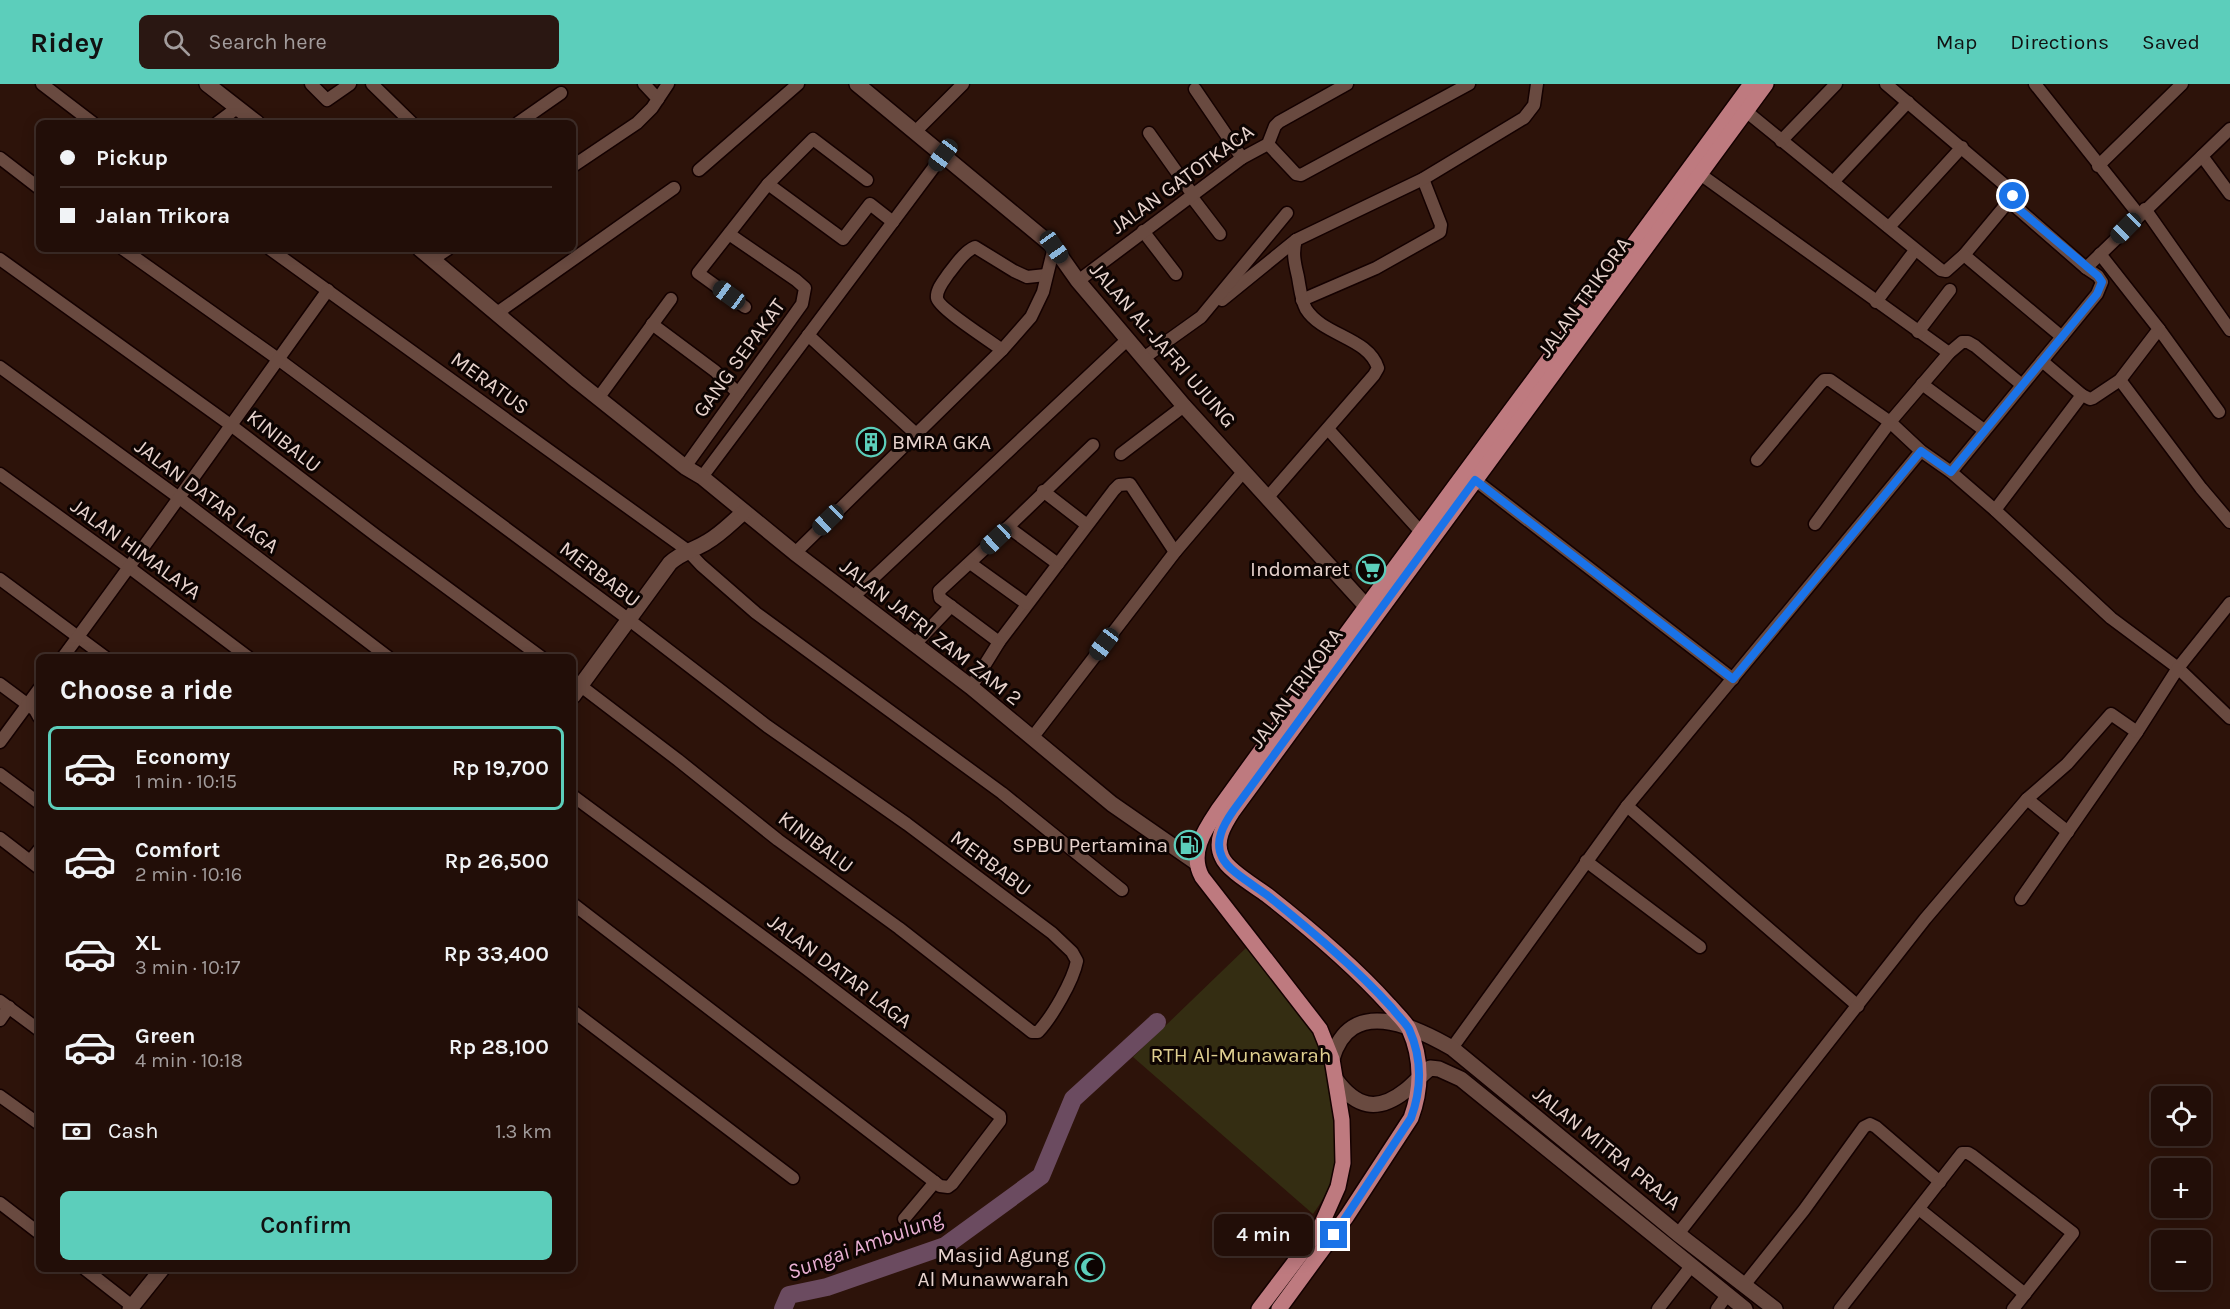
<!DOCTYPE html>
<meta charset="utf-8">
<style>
:root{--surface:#220e08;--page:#2a1712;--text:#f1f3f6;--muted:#a29c9c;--line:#3f2e29;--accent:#5ccebb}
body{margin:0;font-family:Karla,sans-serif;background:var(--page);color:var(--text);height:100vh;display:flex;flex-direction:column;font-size:22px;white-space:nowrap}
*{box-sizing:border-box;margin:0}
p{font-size:20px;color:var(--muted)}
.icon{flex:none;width:33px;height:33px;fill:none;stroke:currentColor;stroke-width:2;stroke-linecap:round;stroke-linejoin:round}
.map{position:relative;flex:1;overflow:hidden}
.side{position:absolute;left:36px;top:570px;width:540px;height:618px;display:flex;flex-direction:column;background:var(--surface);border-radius:9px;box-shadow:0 3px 15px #0003,0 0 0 2px var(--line)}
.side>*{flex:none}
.guide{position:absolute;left:36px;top:36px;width:540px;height:132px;border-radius:9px;box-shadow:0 3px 15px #0003,0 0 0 2px var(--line);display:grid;align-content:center;height:132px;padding:0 24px;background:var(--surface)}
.tools{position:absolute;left:2151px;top:1002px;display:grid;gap:12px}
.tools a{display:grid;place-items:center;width:60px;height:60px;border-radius:9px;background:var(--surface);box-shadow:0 3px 15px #0003,0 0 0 2px var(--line);font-size:30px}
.end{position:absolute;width:27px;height:27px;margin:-14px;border:8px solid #1a73e8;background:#fff;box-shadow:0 0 0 3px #fff}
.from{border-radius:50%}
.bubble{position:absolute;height:42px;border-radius:9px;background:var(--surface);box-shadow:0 3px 15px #0003,0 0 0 2px var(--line);font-size:20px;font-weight:600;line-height:42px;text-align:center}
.car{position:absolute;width:18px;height:36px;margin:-18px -9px;border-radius:8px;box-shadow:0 0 4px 2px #0007;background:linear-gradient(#222 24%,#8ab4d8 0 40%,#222 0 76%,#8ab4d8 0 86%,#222 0)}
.guide b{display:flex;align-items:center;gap:21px;height:57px;font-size:22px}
.guide b+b{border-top:2px solid var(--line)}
.guide i{width:15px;height:15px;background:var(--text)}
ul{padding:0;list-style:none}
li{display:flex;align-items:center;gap:18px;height:84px;margin:0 12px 9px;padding:0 12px;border:3px solid transparent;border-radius:9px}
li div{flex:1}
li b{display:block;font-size:22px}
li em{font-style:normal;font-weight:600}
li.selected{border-color:var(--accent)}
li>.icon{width:54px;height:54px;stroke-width:1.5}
h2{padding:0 24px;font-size:27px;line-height:72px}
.pay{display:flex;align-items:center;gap:15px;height:66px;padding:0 24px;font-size:22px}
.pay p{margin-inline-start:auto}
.primary-button{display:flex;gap:12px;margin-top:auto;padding:12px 24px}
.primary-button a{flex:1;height:69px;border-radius:9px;background:var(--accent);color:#111;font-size:24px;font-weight:600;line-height:69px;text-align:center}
header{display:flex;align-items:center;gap:36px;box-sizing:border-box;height:84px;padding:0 30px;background:var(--accent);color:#111}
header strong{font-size:28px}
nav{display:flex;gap:33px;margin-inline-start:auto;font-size:21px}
.search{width:420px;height:54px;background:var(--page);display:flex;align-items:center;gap:15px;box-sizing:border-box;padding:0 21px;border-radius:9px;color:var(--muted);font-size:22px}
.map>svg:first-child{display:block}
.green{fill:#342d12}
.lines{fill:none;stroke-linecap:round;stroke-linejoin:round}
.river{stroke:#6b4b60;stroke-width:18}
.minor-casing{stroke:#140100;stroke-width:15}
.tertiary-casing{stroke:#140100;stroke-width:18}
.primary-casing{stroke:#140100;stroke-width:18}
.minor{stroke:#694a40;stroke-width:12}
.tertiary{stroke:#694a40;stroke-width:15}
.primary{stroke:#be7a7f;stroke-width:15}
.route{stroke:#1a73e8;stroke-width:8}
.labels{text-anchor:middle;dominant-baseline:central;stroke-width:6;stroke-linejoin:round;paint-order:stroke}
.street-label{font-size:21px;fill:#e7d3cd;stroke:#0d0402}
.poi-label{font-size:21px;fill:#e7d3cd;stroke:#0d0402;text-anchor:end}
.park-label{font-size:21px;fill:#dfcf90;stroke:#0d0402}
.water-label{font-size:22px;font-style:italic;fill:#eab0d4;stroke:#0d0402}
</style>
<header>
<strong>Ridey</strong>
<div class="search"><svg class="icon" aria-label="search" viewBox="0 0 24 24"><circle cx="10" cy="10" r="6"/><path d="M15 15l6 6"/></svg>Search here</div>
<nav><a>Map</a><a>Directions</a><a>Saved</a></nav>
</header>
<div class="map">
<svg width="2230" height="1225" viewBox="0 0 2230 1225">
<rect width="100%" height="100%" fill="#2d130a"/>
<!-- green -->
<path class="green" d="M1247,863C1272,898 1303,929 1324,967C1330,976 1329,992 1330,1003C1337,1054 1346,1086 1313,1130L1133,973Z"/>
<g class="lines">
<!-- river -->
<path class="river" d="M783,1225L789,1211L827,1203L945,1162L1041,1092L1073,1015L1157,938"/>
<!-- minor casing -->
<g class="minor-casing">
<g id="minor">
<path d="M42,0L93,39"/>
<path d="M311,0L327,16L350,0"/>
<path d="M372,0L412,39"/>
<path d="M644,0L658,15"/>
<path d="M2035,0L2139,131"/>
<path d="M1195,5L1242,74"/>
<path d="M1747,28L1941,186L1946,187L1964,171L2009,117L2013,108L1886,0"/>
<path d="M217,39L237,24"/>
<path d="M518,39L561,9"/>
<path d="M915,48L963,0"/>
<path d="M1149,49L1193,111"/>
<path d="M1781,57L1836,0"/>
<path d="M1268,60L1296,90L1301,91L1469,0"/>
<path d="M2202,72L2230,110"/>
<path d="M0,74L39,104"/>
<path d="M573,82L637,39L652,24L668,0"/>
<path d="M2098,82L2182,0"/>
<path d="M699,86L798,0"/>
<path d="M1700,90L1949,269"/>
<path d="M1833,98L1908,18"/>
<path d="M768,100L843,155L870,120L893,138"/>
<path d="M1191,112L1220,150"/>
<path d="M2145,125L2230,246"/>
<path d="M1889,143L1962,63"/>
<path d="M1143,147L1176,190"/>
<path d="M123,165L278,275L628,535L767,642L907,740L1052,849L1072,868L1077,877C1073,897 1052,933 1038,948H1032L899,844L778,756L678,676L573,596"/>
<path d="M270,165L687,466L701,481L756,529L1002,709L1122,806"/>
<path d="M1964,171L2062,253"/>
<path d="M0,175L232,342L378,453L541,573"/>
<path d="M433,175L448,165"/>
<path d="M2086,184L2230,45"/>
<path d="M1078,197L1242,74L1268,60L1275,42L1279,38L1347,0"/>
<path d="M1222,216L1296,156"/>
<path d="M1302,216L1376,184L1440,148L1441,141L1423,95"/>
<path d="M1876,218L1913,169"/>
<path d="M745,223L698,189L768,100L813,55L867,96"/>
<path d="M497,229L674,104"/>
<path d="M652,240L715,287L738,309"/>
<path d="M2159,245L2219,328"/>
<path d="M1918,248L1950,206"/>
<path d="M808,251L916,350"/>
<path d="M1002,266C992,258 938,224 937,214C936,205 945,195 949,189C957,179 964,168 975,163L1014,187L1027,193L1046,191"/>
<path d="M1145,273L1201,233L1287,129"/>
<path d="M2042,277L2082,311"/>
<path d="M0,283L178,413L388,573"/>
<path d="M2120,296L2201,404L2230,438"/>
<path d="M1922,300L1984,346"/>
<path d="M599,313L671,215"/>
<path d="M1328,345L1421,448"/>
<path d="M1093,361L1008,443L1058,480L1114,406L1119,401L1130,400L1175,468"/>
<path d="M1121,370L1184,322"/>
<path d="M1757,376L1820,300L1824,296H1830L1890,338L1921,367L1951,388L1995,426L2111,534L2178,584L2230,634"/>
<path d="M685,383L802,220L805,204L796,196L729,150"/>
<path d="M1951,388L2097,210L2102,198L2098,192L2086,184L2009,117"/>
<path d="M0,390L130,484L248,573"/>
<path d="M702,393L943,71"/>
<path d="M1475,396L1733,595"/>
<path d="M1043,407L1087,441"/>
<path d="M1268,413L1374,291L1378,284C1368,253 1323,252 1306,225C1301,216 1300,204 1298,193C1295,180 1292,169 1296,156L1423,95L1524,34L1534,21L1537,0"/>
<path d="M1995,426L2082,311L2090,315L2093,314L2120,296L2159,245L2100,170"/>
<path d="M1815,440L1890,338L1949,269L1962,258H1968L1975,262L2022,301"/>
<path d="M1008,443L939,507L940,514L999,558L1058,480"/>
<path d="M795,469L1002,266L1031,233L1043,208L1054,163"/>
<path d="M970,479L1027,520"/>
<path d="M0,495L105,573"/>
<path d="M853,513L1128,255"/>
<path d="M915,560L951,522"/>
<path d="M63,573C153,452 240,328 328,206"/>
<path d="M0,600L35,626L39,633"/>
<path d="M971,603L999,558"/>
<path d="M1032,654L1175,468L1244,387"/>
<path d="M0,658L39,605"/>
<path d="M0,690L39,719"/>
<path d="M573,712L804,883L988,1023L1000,1032V1037L952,1100L948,1103L940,1102L573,820"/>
<path d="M2027,715L2068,748"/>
<path d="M1627,722L1858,922"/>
<path d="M0,754L39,784"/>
<path d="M31,776L39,766"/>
<path d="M1586,777L1700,863"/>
<path d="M2021,815L2137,648"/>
<path d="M0,917L39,946"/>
<path d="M573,927L793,1094"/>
<path d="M0,936L9,923"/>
<path d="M1452,964L1627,722L1921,367"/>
<path d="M0,1012L39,1040"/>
<path d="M0,1119L39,1149"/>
<path d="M1919,1125L2025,1210"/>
<path d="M904,1135L935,1098"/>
<path d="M1678,1150L1925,835L2027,715L2067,680L2111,630L2137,648L2178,584L2230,519"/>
<path d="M85,1185L132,1222"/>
<path d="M1745,1200L1804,1126L1864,1043L1870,1040L1876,1043L1940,1098"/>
<path d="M1658,1225L1692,1181"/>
<path d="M1717,1225L1727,1211"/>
<path d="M1840,1225L1962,1069H1968L1973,1072L2073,1149L2013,1225"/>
</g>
</g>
<!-- tertiary casing -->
<g class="tertiary-casing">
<g id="tertiary">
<path d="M207,0L257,39"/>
<path d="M857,0L1054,163L1078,197L1184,322L1365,521"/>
<path d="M420,165L577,297L685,383L702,393L795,469L971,603L1112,720L1197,779"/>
<path d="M573,612L670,479C682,468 694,466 707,458C721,450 732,438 744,428"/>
<path d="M1332,975C1350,912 1412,941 1452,964L1678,1150L1775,1225"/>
<path d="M1336,996C1356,1023 1377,1029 1405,1007C1414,1000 1421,991 1430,984L1439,985L1461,995L1745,1225"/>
<path d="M130,1225L162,1185"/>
</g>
</g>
<!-- primary casing -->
<g class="primary-casing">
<g id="primary">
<path d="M1259,1225L1319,1146L1338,1103L1343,1079L1342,1036L1332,975L1320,945L1202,793C1189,769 1204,747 1218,726C1393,483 1574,243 1751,0"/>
<path d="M1279,1225L1347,1132L1411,1034C1422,1004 1422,974 1409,945C1405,937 1395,928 1389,921C1353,881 1309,844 1267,811C1255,802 1227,786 1222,773C1214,757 1224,741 1233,727L1766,0"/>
</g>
</g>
<!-- minor -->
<use href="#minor" class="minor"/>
<!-- tertiary -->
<use href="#tertiary" class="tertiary"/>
<!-- primary -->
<use href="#primary" class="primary"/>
</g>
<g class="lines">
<!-- route -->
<path class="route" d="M1334,1151L1411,1034C1422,1004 1422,974 1409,945C1405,938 1397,931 1392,924C1355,883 1310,846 1267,811C1255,802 1227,786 1222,773C1214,757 1224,740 1233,727L1475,396L1733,595L1921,367L1951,388L2097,210L2102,198L2098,192L2009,117L2013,112"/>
</g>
<!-- icons -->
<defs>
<g id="building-ring" transform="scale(1.5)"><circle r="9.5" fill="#0d0402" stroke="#5ccebb" stroke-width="1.5"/><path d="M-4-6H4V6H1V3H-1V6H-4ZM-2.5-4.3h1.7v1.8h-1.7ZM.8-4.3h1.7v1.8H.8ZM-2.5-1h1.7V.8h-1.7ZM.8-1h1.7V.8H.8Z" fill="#5ccebb"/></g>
<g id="supermarket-ring" transform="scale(1.5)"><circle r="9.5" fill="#0d0402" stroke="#5ccebb" stroke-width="1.5"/><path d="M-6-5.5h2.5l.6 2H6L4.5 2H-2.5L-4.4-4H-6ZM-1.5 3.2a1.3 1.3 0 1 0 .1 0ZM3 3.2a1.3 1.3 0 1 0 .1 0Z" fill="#5ccebb"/></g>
<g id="fuel-ring" transform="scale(1.5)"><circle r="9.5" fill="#0d0402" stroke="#5ccebb" stroke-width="1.5"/><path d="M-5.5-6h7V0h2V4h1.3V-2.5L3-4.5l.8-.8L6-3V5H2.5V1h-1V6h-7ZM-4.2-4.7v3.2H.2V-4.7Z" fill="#5ccebb"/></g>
<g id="mosque-ring" transform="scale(1.5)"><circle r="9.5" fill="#0d0402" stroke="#5ccebb" stroke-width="1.5"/><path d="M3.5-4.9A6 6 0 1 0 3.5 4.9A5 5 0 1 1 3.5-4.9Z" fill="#5ccebb"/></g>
</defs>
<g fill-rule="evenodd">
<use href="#building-ring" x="871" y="358"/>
<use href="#supermarket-ring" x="1371" y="485"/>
<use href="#fuel-ring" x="1189" y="761"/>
<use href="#mosque-ring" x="1090" y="1183"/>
</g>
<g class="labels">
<!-- street labels -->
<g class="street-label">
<text transform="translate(1182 95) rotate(-36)">JALAN GATOTKACA</text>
<text transform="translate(1584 213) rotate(-54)">JALAN TRIKORA</text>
<text transform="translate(1163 261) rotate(49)">JALAN AL-JAFRI UJUNG</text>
<text transform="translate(739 274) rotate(-54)">GANG SEPAKAT</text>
<text transform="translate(490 299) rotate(36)">MERATUS</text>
<text transform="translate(284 357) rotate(38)">KINIBALU</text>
<text transform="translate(207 412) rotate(37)">JALAN DATAR LAGA</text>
<text transform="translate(136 465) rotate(36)">JALAN HIMALAYA</text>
<text transform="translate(600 490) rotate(37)">MERBABU</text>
<text transform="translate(931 548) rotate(38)">JALAN JAFRI ZAM ZAM 2</text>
<text transform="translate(1296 604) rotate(-54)">JALAN TRIKORA</text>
<text transform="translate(816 758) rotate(37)">KINIBALU</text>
<text transform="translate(991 779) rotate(37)">MERBABU</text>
<text transform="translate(840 887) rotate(37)">JALAN DATAR LAGA</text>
<text transform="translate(1607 1064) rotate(39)">JALAN MITRA PRAJA</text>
</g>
<!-- poi labels -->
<g class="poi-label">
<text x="892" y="358" text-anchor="start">BMRA GKA</text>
<text x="1350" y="485">Indomaret</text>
<text x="1168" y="761">SPBU Pertamina</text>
<text x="1069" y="1171">Masjid Agung<tspan x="1069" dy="24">Al Munawwarah</tspan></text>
</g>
<!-- park labels -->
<g class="park-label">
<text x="1241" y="971">RTH Al-Munawarah</text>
</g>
<!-- water labels -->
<g class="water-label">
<text transform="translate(865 1161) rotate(-20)">Sungai Ambulung</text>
</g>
</g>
</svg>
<div class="tools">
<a><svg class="icon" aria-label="locate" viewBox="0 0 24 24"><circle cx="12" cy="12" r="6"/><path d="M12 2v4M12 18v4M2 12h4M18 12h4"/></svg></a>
<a>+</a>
<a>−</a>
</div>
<i class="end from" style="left:2013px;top:112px"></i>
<i class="end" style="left:1334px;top:1151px"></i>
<div class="bubble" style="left:1214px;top:1130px;width:99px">4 min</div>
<i class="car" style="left:943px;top:71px;rotate:217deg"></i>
<i class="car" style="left:2126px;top:144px;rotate:225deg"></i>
<i class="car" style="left:1054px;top:163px;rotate:145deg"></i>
<i class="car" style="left:729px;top:211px;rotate:306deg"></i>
<i class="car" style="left:828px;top:436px;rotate:226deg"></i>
<i class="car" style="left:996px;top:455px;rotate:227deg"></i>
<i class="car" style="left:1104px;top:560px;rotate:217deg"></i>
<div class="guide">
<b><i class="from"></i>Pickup</b>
<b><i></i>Jalan Trikora</b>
</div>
<section class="side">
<h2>Choose a ride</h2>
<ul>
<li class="selected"><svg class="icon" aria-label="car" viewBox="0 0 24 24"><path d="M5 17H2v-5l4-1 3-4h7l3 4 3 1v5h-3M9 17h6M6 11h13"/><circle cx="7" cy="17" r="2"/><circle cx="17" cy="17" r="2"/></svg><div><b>Economy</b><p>1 min · 10:15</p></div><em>Rp 19,700</em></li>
<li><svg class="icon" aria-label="car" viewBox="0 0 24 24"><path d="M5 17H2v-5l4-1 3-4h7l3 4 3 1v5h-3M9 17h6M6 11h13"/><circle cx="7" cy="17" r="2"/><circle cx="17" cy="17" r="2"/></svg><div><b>Comfort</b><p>2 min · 10:16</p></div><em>Rp 26,500</em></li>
<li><svg class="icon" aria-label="car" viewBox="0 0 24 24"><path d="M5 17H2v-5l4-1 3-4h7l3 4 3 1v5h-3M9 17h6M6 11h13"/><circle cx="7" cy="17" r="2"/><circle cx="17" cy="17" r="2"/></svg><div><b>XL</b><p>3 min · 10:17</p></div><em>Rp 33,400</em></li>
<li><svg class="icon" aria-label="car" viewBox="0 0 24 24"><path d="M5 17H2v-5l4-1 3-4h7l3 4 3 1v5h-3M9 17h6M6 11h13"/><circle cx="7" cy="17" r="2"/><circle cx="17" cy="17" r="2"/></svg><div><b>Green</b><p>4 min · 10:18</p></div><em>Rp 28,100</em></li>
</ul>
<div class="pay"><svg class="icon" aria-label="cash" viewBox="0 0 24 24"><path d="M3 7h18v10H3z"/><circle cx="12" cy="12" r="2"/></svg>Cash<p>1.3 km</p></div>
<div class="primary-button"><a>Confirm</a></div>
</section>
</div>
